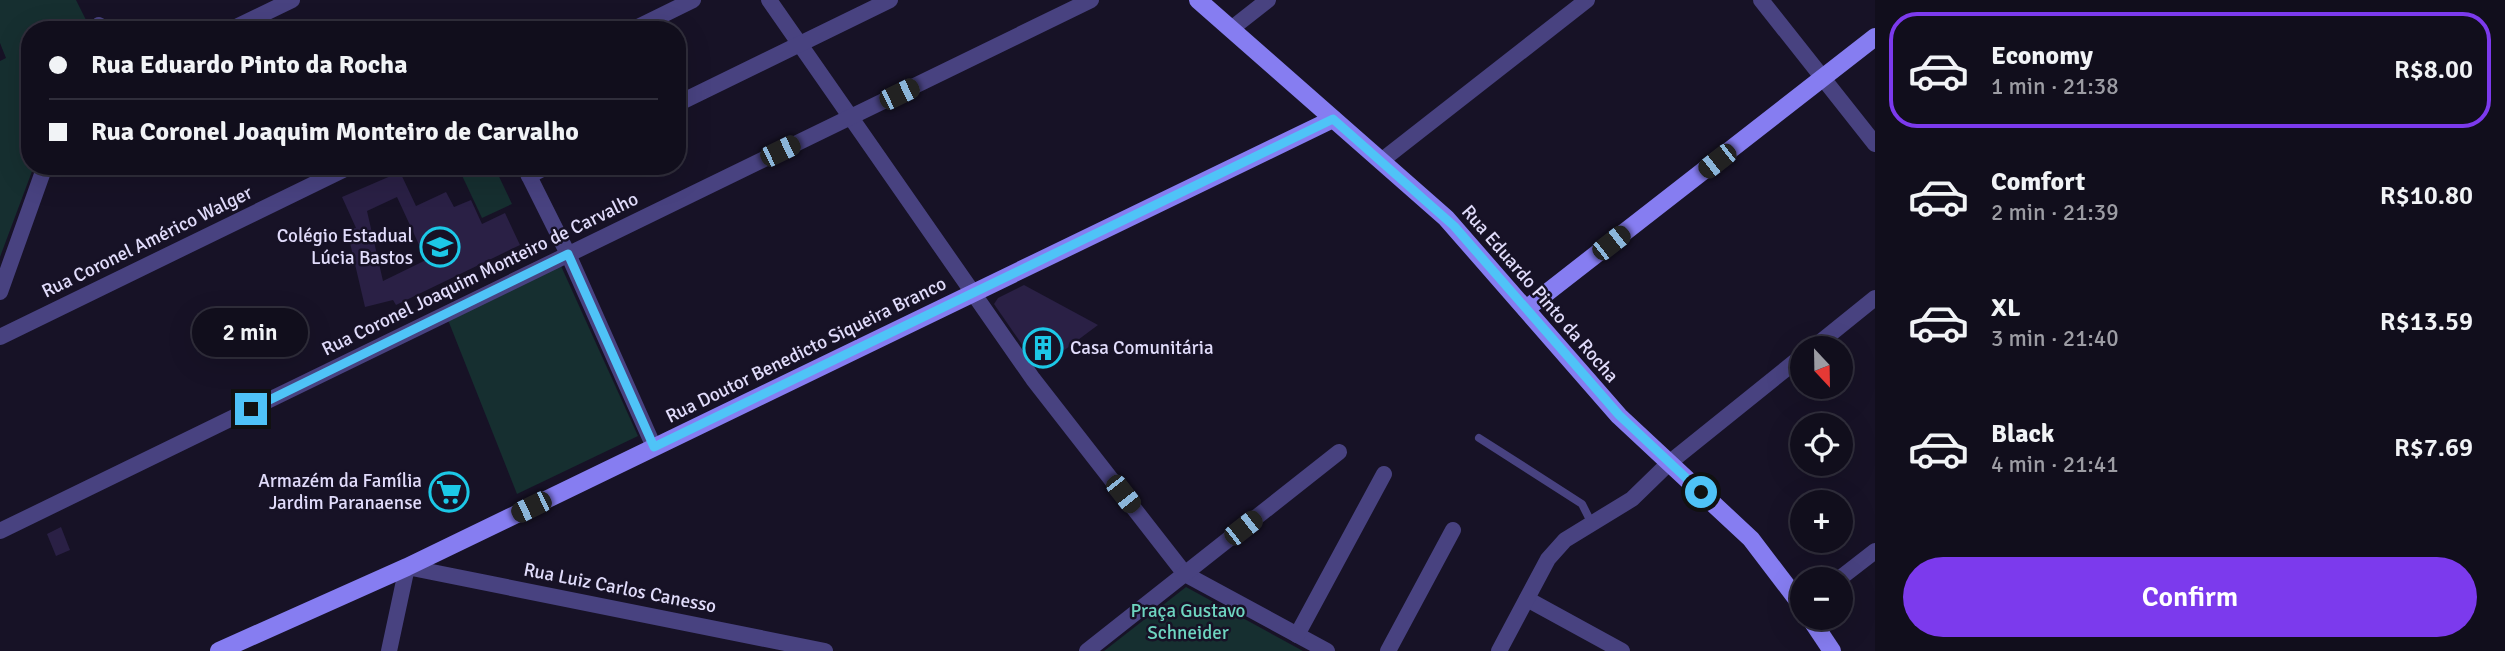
<!DOCTYPE html>
<meta charset="utf-8">
<style>
:root{--surface:#110e1c;--page:#1a1725;--text:#f1f3f6;--muted:#9c9ca3;--line:#302e3b;--accent:#7c3aed}
body{margin:0;font-family:Signika,sans-serif;background:var(--page);color:var(--text);height:100vh;display:flex;flex-direction:column;font-size:26px;white-space:nowrap}
*{box-sizing:border-box;margin:0}
p{font-size:23px;color:var(--muted)}
.icon{flex:none;width:38px;height:38px;fill:none;stroke:currentColor;stroke-width:2;stroke-linecap:round;stroke-linejoin:round}
.map{position:relative;flex:1;overflow:hidden}
.panel{display:flex;flex-direction:column;background:var(--surface);width:630px}
.panel>*{flex:none}
.top-card{position:absolute;left:21px;top:21px;width:665px;height:154px;border-radius:28px;box-shadow:0 7px 28px #0002,0 0 0 2px var(--line);display:grid;align-content:center;height:154px;padding:0 28px;background:var(--surface)}
.needle{width:46px;rotate:158deg}
.buttons{position:absolute;left:1790px;top:336px;display:grid;gap:14px}
.buttons a{display:grid;place-items:center;width:63px;height:63px;border-radius:50%;background:var(--surface);box-shadow:0 7px 28px #0002,0 0 0 2px var(--line);font-size:35px}
.end{position:absolute;width:32px;height:32px;margin:-16px;border:9px solid #4fc3f7;background:#111;box-shadow:0 0 0 4px #111}
.from{border-radius:50%}
.bubble{position:absolute;height:49px;border-radius:24px;background:var(--surface);box-shadow:0 7px 28px #0002,0 0 0 2px var(--line);font-size:23px;font-weight:600;line-height:49px;text-align:center}
.car{position:absolute;width:21px;height:42px;margin:-21px -10px;border-radius:9px;box-shadow:0 0 5px 2px #0007;background:linear-gradient(#222 24%,#8ab4d8 0 40%,#222 0 76%,#8ab4d8 0 86%,#222 0)}
.top-card b{display:flex;align-items:center;gap:24px;height:66px;font-size:26px}
.top-card b+b{border-top:2px solid var(--line)}
.top-card i{width:18px;height:18px;background:var(--text)}
ul{padding:12px 0 0;list-style:none}
li{display:flex;align-items:center;gap:21px;height:116px;margin:0 14px 10px;padding:0 14px;border:4px solid transparent;border-radius:28px}
li div{flex:1}
li b{display:block;font-size:26px}
li em{font-style:normal;font-weight:600}
li.selected{border-color:var(--accent)}
li>.icon{width:63px;height:63px;stroke-width:1.5}
.primary-button{display:flex;gap:14px;margin-top:auto;padding:14px 28px}
.primary-button a{flex:1;height:80px;border-radius:42px;background:var(--accent);color:#fff;font-size:28px;font-weight:600;line-height:80px;text-align:center}
main{display:flex;flex:1;min-height:0}
.map>svg:first-child{display:block}
.green{fill:#162f30}
.building{fill:#2a2045;fill-rule:evenodd}
.lines{fill:none;stroke-linecap:round;stroke-linejoin:round}
.lane{stroke:#484280;stroke-width:8}
.street{stroke:#484280;stroke-width:16}
.secondary{stroke:#867df1;stroke-width:18}
.route{stroke:#4fc3f7;stroke-width:9}
.labels{text-anchor:middle;dominant-baseline:central;stroke-width:5;stroke-linejoin:round;paint-order:stroke}
.poi-label{font-size:19px;fill:#e1dcfb;stroke:#171226;text-anchor:end}
.street-label{font-size:19px;fill:#e1dcfb;stroke:#171226}
.park-label{font-size:19px;fill:#6ed5c0;stroke:#171226}
</style>
<main>
<div class="map">
<svg width="1875" height="651" viewBox="0 0 1875 651">
<rect width="100%" height="100%" fill="#171226"/>
<!-- green -->
<g class="green">
<path d="M0,0H76L87,22L85,30H30V166H34L0,257V61L6,58L0,43Z"/>
<path d="M494,166L512,204L482,218L458,167Z"/>
<path d="M561,266L638,436L517,494L448,320Z"/>
<path d="M1186,587L1303,651H1104Z"/>
</g>
<!-- building -->
<g class="building">
<path d="M400,172L416,206L446,192L454,207L471,200L482,224L505,213L520,245L396,305L393,300L365,307L347,230L356,228L342,197ZM397,197L426,260L383,281L367,211Z"/>
<path d="M1024,285L1098,325L1039,369L994,304L998,298Z"/>
<path d="M61,527L70,550L56,556L47,534Z"/>
</g>
<g class="lines">
<!-- lane -->
<path class="lane" d="M1479,438L1582,504L1592,524"/>
<!-- street -->
<g class="street">
<path d="M769,0L1033,379L1185,574L1327,651"/>
<path d="M1761,0L1875,144"/>
<path d="M1231,29L1268,0"/>
<path d="M98,30L99,25"/>
<path d="M230,30L292,0"/>
<path d="M632,30L693,0"/>
<path d="M677,104L890,0"/>
<path d="M1381,161L1587,0"/>
<path d="M524,166L568,254L654,447"/>
<path d="M529,176L548,166"/>
<path d="M0,292L45,166"/>
<path d="M0,337L351,166"/>
<path d="M1813,348L1875,298"/>
<path d="M0,531L1091,0"/>
<path d="M1839,579L1875,551"/>
<path d="M1527,599L1622,651"/>
<path d="M1297,635L1384,474"/>
<path d="M389,651L407,567L825,651"/>
<path d="M1087,651L1339,452"/>
<path d="M1388,651L1453,530"/>
<path d="M1499,651L1548,559L1565,540L1632,499L1669,463L1802,356"/>
</g>
<!-- secondary -->
<g class="secondary">
<path d="M1198,0L1446,218L1619,416L1751,539L1802,606"/>
<path d="M1526,309L1875,37"/>
<path d="M1810,618L1832,651"/>
<path d="M219,651L407,567L1333,119"/>
</g>
</g>
<g class="lines">
<!-- route -->
<path class="route" d="M251,409L568,254L654,447L1333,119L1454,226L1619,415L1701,492"/>
</g>
<!-- icons -->
<defs>
<g id="school-ring" transform="scale(2.0125)"><circle r="9.5" fill="#171226" stroke="#1cc8e7" stroke-width="1.5"/><path d="M0-5L7-2L0 1L-7-2ZM-4 1L0 2.5L4 1V4Q0 6-4 4Z" fill="#1cc8e7"/></g>
<g id="building-ring" transform="scale(2.0125)"><circle r="9.5" fill="#171226" stroke="#1cc8e7" stroke-width="1.5"/><path d="M-4-6H4V6H1V3H-1V6H-4ZM-2.5-4.3h1.7v1.8h-1.7ZM.8-4.3h1.7v1.8H.8ZM-2.5-1h1.7V.8h-1.7ZM.8-1h1.7V.8H.8Z" fill="#1cc8e7"/></g>
<g id="supermarket-ring" transform="scale(2.0125)"><circle r="9.5" fill="#171226" stroke="#1cc8e7" stroke-width="1.5"/><path d="M-6-5.5h2.5l.6 2H6L4.5 2H-2.5L-4.4-4H-6ZM-1.5 3.2a1.3 1.3 0 1 0 .1 0ZM3 3.2a1.3 1.3 0 1 0 .1 0Z" fill="#1cc8e7"/></g>
</defs>
<g fill-rule="evenodd">
<use href="#school-ring" x="440" y="247"/>
<use href="#building-ring" x="1043" y="348"/>
<use href="#supermarket-ring" x="449" y="492"/>
</g>
<g class="labels">
<!-- poi labels -->
<g class="poi-label">
<text x="413" y="236">Colégio Estadual<tspan x="413" dy="22">Lúcia Bastos</tspan></text>
<text x="1070" y="348" text-anchor="start">Casa Comunitária</text>
<text x="422" y="481">Armazém da Família<tspan x="422" dy="22">Jardim Paranaense</tspan></text>
</g>
<!-- street labels -->
<g class="street-label">
<text transform="translate(147 242) rotate(-26)">Rua Coronel Américo Walger</text>
<text transform="translate(480 274) rotate(-26)">Rua Coronel Joaquim Monteiro de Carvalho</text>
<text transform="translate(1540 294) rotate(49)">Rua Eduardo Pinto da Rocha</text>
<text transform="translate(806 350) rotate(-26)">Rua Doutor Benedicto Siqueira Branco</text>
<text transform="translate(620 588) rotate(11)">Rua Luiz Carlos Canesso</text>
</g>
<!-- park labels -->
<g class="park-label">
<text x="1188" y="611">Praça Gustavo<tspan x="1188" dy="22">Schneider</tspan></text>
</g>
</g>
</svg>
<div class="buttons">
<a><svg class="needle" viewBox="-14 -14 28 28"><path d="M0-13l5 13h-10z" fill="#e53935"/><path d="M0 13l5-13h-10z" fill="#9c9ca3"/></svg></a>
<a><svg class="icon" aria-label="locate" viewBox="0 0 24 24"><circle cx="12" cy="12" r="6"/><path d="M12 2v4M12 18v4M2 12h4M18 12h4"/></svg></a>
<a>+</a>
<a>−</a>
</div>
<i class="end from" style="left:1701px;top:492px"></i>
<i class="end" style="left:251px;top:409px"></i>
<div class="bubble" style="left:192px;top:308px;width:116px">2 min</div>
<i class="car" style="left:899px;top:94px;rotate:64deg"></i>
<i class="car" style="left:780px;top:151px;rotate:64deg"></i>
<i class="car" style="left:1717px;top:161px;rotate:232deg"></i>
<i class="car" style="left:1611px;top:243px;rotate:52deg"></i>
<i class="car" style="left:1123px;top:494px;rotate:142deg"></i>
<i class="car" style="left:531px;top:507px;rotate:244deg"></i>
<i class="car" style="left:1243px;top:528px;rotate:52deg"></i>
<div class="top-card">
<b><i class="from"></i>Rua Eduardo Pinto da Rocha</b>
<b><i></i>Rua Coronel Joaquim Monteiro de Carvalho</b>
</div>
</div>
<section class="panel">
<ul>
<li class="selected"><svg class="icon" aria-label="car" viewBox="0 0 24 24"><path d="M5 17H2v-5l4-1 3-4h7l3 4 3 1v5h-3M9 17h6M6 11h13"/><circle cx="7" cy="17" r="2"/><circle cx="17" cy="17" r="2"/></svg><div><b>Economy</b><p>1 min · 21:38</p></div><em>R$8.00</em></li>
<li><svg class="icon" aria-label="car" viewBox="0 0 24 24"><path d="M5 17H2v-5l4-1 3-4h7l3 4 3 1v5h-3M9 17h6M6 11h13"/><circle cx="7" cy="17" r="2"/><circle cx="17" cy="17" r="2"/></svg><div><b>Comfort</b><p>2 min · 21:39</p></div><em>R$10.80</em></li>
<li><svg class="icon" aria-label="car" viewBox="0 0 24 24"><path d="M5 17H2v-5l4-1 3-4h7l3 4 3 1v5h-3M9 17h6M6 11h13"/><circle cx="7" cy="17" r="2"/><circle cx="17" cy="17" r="2"/></svg><div><b>XL</b><p>3 min · 21:40</p></div><em>R$13.59</em></li>
<li><svg class="icon" aria-label="car" viewBox="0 0 24 24"><path d="M5 17H2v-5l4-1 3-4h7l3 4 3 1v5h-3M9 17h6M6 11h13"/><circle cx="7" cy="17" r="2"/><circle cx="17" cy="17" r="2"/></svg><div><b>Black</b><p>4 min · 21:41</p></div><em>R$7.69</em></li>
</ul>
<div class="primary-button"><a>Confirm</a></div>
</section>
</main>
